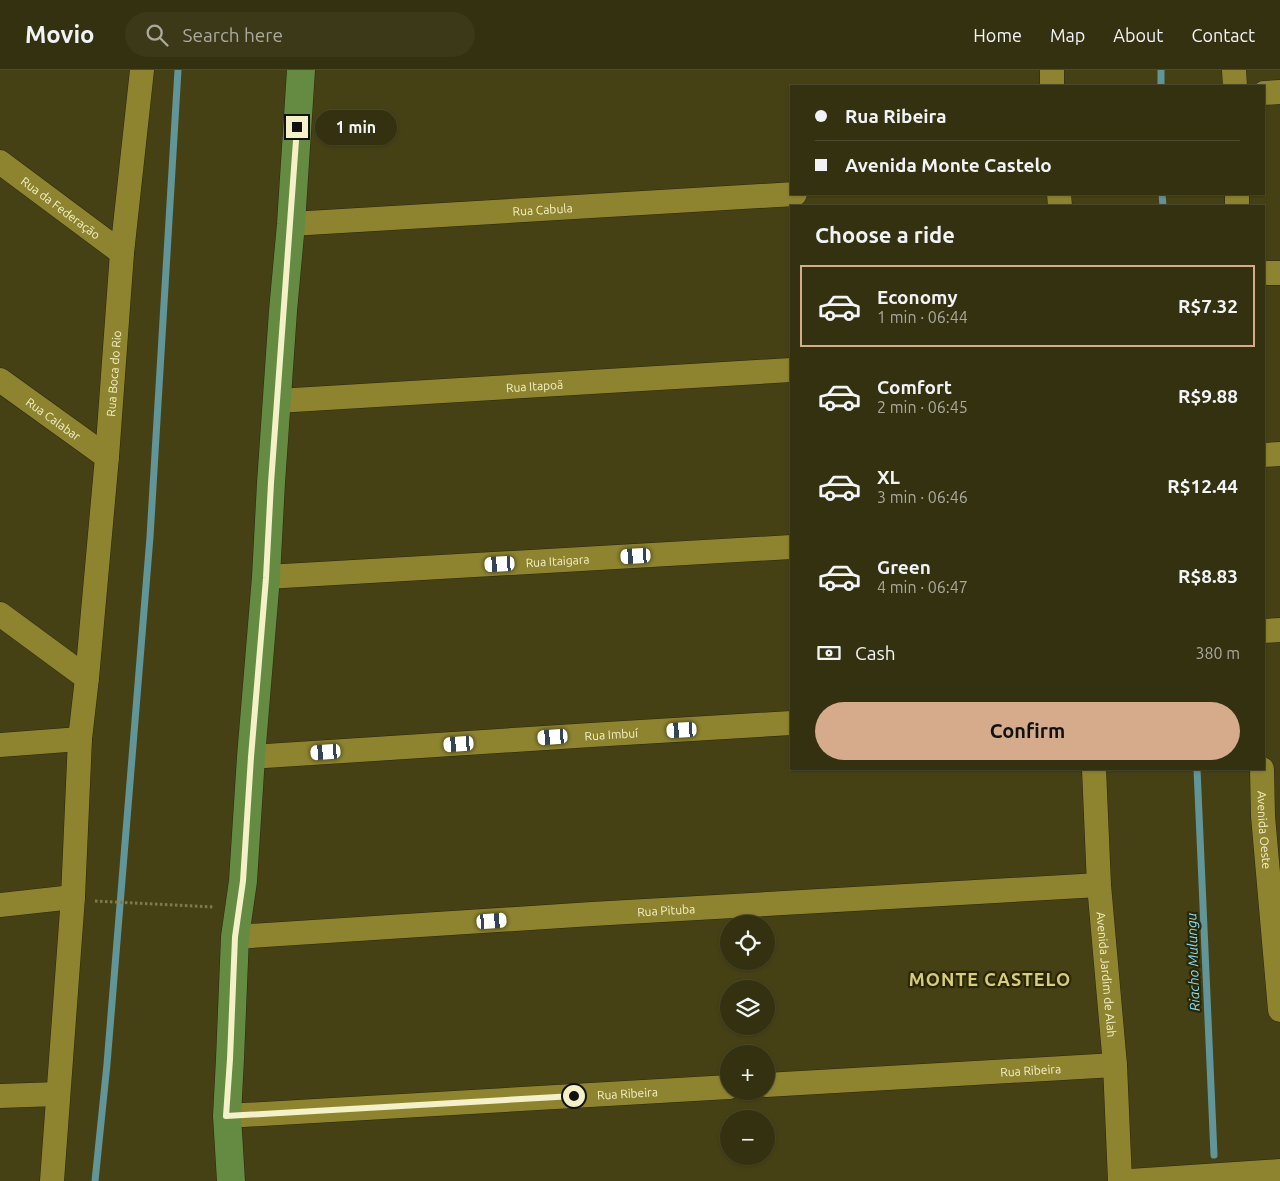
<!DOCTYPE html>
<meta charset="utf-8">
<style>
:root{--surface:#343110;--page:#3c3919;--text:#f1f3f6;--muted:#a9a99f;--line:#4e4c30;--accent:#d6ab8b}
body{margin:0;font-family:Ubuntu,sans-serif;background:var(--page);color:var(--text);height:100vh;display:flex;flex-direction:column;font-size:19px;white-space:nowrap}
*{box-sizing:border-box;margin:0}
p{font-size:16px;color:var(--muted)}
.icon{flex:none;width:28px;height:28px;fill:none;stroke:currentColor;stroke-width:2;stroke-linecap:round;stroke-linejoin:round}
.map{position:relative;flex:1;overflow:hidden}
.details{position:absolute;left:790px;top:135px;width:475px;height:565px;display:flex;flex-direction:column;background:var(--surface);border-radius:0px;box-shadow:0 1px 4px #0004,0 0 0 1px var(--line)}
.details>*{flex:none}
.hud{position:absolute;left:790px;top:15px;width:475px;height:110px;border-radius:0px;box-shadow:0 1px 4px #0004,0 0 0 1px var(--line);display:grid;align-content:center;height:110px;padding:0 25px;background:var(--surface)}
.buttons{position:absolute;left:720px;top:845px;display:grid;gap:10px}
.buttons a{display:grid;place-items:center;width:55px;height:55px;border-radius:50%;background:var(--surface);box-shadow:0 1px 4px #0004,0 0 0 1px var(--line);font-size:25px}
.end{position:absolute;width:22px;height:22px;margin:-11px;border:6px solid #f4f0c8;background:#111;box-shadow:0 0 0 2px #111}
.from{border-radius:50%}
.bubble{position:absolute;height:35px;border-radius:18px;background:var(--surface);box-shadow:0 1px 4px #0004,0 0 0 1px var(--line);font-size:16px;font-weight:600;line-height:35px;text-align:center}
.car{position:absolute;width:15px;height:30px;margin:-15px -8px;border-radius:6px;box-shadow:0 0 4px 1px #0007;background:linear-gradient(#fff 24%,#345 0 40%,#fff 0 76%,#345 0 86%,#fff 0)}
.hud b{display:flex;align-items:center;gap:18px;height:48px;font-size:19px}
.hud b+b{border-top:1px solid var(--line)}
.hud i{width:12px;height:12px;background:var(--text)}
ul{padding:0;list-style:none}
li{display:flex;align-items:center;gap:15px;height:82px;margin:0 10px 8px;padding:0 15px;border:2px solid transparent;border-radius:0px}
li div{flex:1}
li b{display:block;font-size:19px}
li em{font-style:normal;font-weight:600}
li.current{border-color:var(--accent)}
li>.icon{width:45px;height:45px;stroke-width:1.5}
h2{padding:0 25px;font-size:22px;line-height:60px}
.pay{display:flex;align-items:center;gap:12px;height:55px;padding:0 25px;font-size:19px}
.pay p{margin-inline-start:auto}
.action{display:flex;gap:10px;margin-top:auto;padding:10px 25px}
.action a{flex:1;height:58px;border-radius:30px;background:var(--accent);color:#111;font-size:20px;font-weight:600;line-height:58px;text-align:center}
header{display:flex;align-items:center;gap:30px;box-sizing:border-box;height:70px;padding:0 25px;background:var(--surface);border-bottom:1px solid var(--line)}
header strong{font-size:24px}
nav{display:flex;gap:28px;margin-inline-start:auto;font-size:18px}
.search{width:350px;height:45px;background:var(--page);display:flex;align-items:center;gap:12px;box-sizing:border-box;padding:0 18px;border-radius:28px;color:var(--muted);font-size:19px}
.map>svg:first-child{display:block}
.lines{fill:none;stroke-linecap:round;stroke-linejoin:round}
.stream{stroke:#629598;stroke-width:7}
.street-casing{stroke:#2a270d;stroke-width:25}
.secondary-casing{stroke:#2a270d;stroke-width:29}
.path{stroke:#7f7a4f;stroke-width:3;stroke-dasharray:2.5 2.5;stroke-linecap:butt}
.street{stroke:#8e8430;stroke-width:24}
.secondary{stroke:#658a41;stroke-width:28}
.route{stroke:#f4f0c8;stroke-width:6}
.labels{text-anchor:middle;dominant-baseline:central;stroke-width:4.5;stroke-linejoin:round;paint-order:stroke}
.street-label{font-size:12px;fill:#f4f0c8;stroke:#2b2704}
.water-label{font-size:14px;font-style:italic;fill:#80dbfa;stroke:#2b2704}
.district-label{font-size:18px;font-weight:bold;letter-spacing:1px;fill:#d7cd7a;stroke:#2b2704}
</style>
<header>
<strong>Movio</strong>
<div class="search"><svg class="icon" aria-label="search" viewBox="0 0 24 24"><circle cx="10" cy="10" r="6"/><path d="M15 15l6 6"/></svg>Search here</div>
<nav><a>Home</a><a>Map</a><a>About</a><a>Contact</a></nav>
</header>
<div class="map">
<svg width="1280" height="1111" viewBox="0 0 1280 1111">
<rect width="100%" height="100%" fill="#464115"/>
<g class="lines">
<!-- stream -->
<g class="stream">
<path d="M1161,16V0"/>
<path d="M1162,124L1163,136"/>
<path d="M1197,699L1214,1085"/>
<path d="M95,1111L107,994L150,467L178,0"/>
</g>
<!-- street casing -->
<g class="street-casing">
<g id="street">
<path d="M1052,0V16"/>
<path d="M1234,0L1235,16"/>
<path d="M1264,23L1280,22"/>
<path id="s1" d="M0,92L122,183"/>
<path d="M1059,124L1060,136"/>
<path d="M1237,124V136"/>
<path id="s2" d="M291,154L795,124"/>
<path d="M1264,203H1280"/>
<path id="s3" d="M0,310L107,387"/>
<path id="s4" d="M277,331L791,300"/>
<path d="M1264,385L1280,384"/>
<path id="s5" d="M266,507L791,477"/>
<path d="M0,544L87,608"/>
<path d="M1264,561L1280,560"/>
<path d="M0,675L80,669"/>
<path id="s6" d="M251,687L591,665L791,653"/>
<path id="s7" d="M1094,699L1099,815L1115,995L1120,1111"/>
<path id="s8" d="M1262,699L1263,746L1280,940"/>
<path d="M0,835L73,827"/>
<path id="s9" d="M235,867L592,844L1099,815"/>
<path id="s10" d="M766,1015L1115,995"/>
<path d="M0,1026L58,1024"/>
<path id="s11" d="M227,1046L729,1017"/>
<path id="s12" d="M52,1111L73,827L80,669L87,608L107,387L122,183L142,0"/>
<path d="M1130,1111L1280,1101"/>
</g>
</g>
<!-- secondary casing -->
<g class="secondary-casing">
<path id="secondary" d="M231,1111L227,1046L230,989L235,867L243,811L251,687L266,507L271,413L283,241L291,154L301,0"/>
</g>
<!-- path -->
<path class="path" d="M95,831L213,837"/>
<!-- street -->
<use href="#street" class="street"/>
<!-- secondary -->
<use href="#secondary" class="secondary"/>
</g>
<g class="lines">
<!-- route -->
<path class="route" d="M297,57L271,413L266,508L251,687L243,811L235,867L230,989L226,1046L574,1026"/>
</g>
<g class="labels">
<!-- street labels -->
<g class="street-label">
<text stroke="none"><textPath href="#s1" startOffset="76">Rua da Federação</textPath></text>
<text stroke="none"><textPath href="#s2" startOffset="252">Rua Cabula</textPath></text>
<text stroke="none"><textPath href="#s12" startOffset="810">Rua Boca do Rio</textPath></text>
<text stroke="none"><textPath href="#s4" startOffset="258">Rua Itapoã</textPath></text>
<text stroke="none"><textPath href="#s3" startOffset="66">Rua Calabar</textPath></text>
<text stroke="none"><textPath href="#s5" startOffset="292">Rua Itaigara</textPath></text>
<text stroke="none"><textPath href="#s6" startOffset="361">Rua Imbuí</textPath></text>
<text stroke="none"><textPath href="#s8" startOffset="61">Avenida Oeste</textPath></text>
<text stroke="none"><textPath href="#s9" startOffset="432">Rua Pituba</textPath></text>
<text stroke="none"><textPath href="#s7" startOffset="206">Avenida Jardim de Alah</textPath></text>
<text stroke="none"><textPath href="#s10" startOffset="265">Rua Ribeira</textPath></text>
<text stroke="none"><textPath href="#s11" startOffset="401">Rua Ribeira</textPath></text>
</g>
<!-- water labels -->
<g class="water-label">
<text transform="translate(1193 892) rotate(-92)">Riacho Mulungu</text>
</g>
<!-- district labels -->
<g class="district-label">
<text x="990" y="909">MONTE CASTELO</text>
</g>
</g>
</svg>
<div class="buttons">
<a><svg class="icon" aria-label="locate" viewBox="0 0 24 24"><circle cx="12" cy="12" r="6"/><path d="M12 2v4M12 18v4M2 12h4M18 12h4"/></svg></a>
<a><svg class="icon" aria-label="layers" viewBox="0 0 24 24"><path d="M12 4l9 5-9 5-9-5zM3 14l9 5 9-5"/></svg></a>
<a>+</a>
<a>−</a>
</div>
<i class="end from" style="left:574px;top:1026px"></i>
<i class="end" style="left:297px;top:57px"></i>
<div class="bubble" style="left:315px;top:40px;width:82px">1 min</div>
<i class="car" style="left:636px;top:486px;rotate:267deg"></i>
<i class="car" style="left:500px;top:494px;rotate:267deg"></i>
<i class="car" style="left:682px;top:660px;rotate:267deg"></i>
<i class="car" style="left:553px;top:667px;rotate:266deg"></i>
<i class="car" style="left:459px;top:674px;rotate:266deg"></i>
<i class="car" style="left:326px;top:682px;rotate:266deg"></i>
<i class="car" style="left:492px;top:851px;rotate:86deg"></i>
<div class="hud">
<b><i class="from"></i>Rua Ribeira</b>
<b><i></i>Avenida Monte Castelo</b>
</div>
<section class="details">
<h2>Choose a ride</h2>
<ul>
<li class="current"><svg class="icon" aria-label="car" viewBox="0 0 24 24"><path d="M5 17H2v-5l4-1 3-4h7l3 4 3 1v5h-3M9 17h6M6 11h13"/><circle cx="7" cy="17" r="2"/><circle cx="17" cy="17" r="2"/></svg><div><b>Economy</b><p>1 min · 06:44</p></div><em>R$7.32</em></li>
<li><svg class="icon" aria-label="car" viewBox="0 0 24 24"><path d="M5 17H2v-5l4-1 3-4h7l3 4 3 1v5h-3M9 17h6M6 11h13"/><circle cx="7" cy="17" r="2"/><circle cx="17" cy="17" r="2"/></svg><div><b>Comfort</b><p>2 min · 06:45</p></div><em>R$9.88</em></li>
<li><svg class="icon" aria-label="car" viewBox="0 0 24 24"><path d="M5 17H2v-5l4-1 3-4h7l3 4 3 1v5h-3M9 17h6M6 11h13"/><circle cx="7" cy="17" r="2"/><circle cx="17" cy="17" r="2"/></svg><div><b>XL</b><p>3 min · 06:46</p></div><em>R$12.44</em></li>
<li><svg class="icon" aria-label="car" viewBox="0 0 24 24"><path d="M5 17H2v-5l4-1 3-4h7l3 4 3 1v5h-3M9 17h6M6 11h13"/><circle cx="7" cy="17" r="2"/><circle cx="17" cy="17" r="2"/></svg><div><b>Green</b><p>4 min · 06:47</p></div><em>R$8.83</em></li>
</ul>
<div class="pay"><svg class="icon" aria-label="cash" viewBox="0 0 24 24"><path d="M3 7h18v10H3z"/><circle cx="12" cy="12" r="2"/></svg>Cash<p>380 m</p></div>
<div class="action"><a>Confirm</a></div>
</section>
</div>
